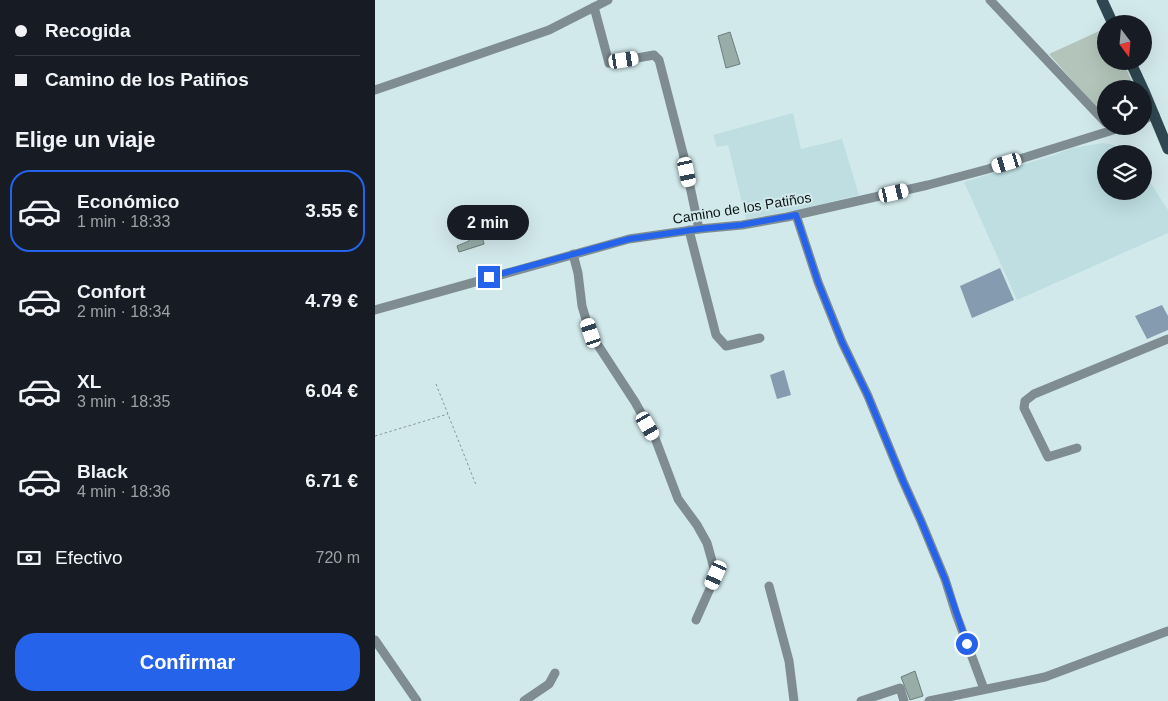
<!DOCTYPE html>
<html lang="es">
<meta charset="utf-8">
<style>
:root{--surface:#171b24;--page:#20242c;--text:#f1f3f6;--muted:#9ea1a6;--line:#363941;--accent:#2563eb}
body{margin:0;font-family:Arial,sans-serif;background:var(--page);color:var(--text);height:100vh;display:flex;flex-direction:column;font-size:19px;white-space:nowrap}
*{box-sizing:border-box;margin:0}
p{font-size:16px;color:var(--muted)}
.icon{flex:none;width:28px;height:28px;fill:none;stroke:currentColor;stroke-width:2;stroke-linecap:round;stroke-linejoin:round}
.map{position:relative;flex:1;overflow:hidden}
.drawer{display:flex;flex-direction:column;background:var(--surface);width:375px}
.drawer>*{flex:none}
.top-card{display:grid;align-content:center;height:110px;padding:0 15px;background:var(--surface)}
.needle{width:32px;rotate:164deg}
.controls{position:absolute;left:722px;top:15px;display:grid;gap:10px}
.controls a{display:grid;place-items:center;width:55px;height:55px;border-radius:50%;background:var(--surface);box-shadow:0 5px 20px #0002;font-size:25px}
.end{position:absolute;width:22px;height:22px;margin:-11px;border:6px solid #2563eb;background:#fff;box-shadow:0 0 0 2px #fff}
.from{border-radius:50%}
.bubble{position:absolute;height:35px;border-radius:18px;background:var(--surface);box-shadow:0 5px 20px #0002;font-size:16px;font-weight:700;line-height:35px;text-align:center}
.car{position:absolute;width:15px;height:30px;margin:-15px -8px;border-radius:6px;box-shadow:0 0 4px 1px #0007;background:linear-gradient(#fff 24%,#345 0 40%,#fff 0 76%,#345 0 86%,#fff 0)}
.top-card b{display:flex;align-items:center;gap:18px;height:48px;font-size:19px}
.top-card b+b{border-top:1px solid var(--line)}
.top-card i{width:12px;height:12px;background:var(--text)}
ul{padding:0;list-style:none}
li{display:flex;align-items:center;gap:15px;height:82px;margin:0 10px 8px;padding:0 5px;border:2px solid transparent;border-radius:20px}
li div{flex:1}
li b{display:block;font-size:19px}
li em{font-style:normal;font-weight:700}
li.on{border-color:var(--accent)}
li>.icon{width:45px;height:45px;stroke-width:1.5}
h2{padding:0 15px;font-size:22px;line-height:60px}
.pay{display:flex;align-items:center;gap:12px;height:55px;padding:0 15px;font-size:19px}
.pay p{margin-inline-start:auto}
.primary-button{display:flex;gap:10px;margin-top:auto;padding:10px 15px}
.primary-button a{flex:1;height:58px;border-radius:20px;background:var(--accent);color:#fff;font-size:20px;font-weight:700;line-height:58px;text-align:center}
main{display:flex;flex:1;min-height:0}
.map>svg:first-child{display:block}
.built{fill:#bedee1}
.green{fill:#b3c5ba}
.water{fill:#859bb0}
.building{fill:#98ada8;stroke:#6a7e7a}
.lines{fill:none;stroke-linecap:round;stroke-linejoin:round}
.path{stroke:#859697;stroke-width:1;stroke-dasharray:2.5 2.5;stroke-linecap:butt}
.minor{stroke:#7f8d93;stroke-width:9}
.major{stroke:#2f4751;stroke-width:11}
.route{stroke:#2563eb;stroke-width:6}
.labels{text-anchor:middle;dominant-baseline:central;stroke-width:4;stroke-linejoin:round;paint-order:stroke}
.street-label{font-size:14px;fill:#0b1314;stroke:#d2e9eb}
</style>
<main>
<section class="drawer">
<div class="top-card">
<b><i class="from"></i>Recogida</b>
<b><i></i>Camino de los Patiños</b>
</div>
<h2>Elige un viaje</h2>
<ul>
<li class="on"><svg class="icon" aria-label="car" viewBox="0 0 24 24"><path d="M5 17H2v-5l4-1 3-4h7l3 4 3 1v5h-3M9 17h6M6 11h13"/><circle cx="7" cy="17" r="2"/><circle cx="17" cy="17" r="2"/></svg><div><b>Económico</b><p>1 min · 18:33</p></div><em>3.55 €</em></li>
<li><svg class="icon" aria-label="car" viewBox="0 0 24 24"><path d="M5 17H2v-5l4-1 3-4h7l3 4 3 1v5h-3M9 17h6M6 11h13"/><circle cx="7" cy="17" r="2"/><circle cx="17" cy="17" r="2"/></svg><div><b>Confort</b><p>2 min · 18:34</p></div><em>4.79 €</em></li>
<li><svg class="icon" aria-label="car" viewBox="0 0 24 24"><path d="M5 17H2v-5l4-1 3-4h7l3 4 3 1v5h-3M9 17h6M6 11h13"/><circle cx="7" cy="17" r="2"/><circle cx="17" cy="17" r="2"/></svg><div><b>XL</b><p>3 min · 18:35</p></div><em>6.04 €</em></li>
<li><svg class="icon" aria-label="car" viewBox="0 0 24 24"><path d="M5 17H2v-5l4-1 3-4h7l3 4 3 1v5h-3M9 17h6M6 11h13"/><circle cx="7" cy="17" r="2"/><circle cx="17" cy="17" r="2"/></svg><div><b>Black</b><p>4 min · 18:36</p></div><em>6.71 €</em></li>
</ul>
<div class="pay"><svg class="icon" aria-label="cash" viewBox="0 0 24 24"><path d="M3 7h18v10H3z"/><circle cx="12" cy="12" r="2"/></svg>Efectivo<p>720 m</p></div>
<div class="primary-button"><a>Confirmar</a></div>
</section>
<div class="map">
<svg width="793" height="701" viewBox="0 0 793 701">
<rect width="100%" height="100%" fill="#d2e9eb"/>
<!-- built -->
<g class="built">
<path d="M418,113L426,149L467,139L484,195L419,211L371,219L353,145L342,147L338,135Z"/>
<path d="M728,143L739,145L752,154H731V191H769V173L793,210V233L642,300L589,182L679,155L697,148Z"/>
</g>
<!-- green -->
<path class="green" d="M731,28V61H748L760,89H731V119L674,54Z"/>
<!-- water -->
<g class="water">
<path d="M625,268L639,300L597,318L585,286Z"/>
<path d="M787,305L793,316V330L772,339L760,316Z"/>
<path d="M409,370L416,395L402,399L395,375Z"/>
</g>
<!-- building -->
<g class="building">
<path d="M355,32L365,64L351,68L343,36Z"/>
<path d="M102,216L109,244L84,252L82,246L94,241L89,220Z"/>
<path d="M540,671L548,696L535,700L526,677Z"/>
</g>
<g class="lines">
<!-- path -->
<g class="path">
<path d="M61,384L101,485"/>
<path d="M0,436L73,414"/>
</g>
<!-- minor -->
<g class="minor">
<path d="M615,0L731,123"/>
<path d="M219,7L234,63L279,55L284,60L308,153L324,229"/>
<path d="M0,90L174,30L233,0"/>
<path d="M769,119L780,115"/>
<path d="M421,215L443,282L467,342L493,396L528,481L546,521L570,579L581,614L609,689"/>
<path d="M314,230L341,335L351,346L385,338"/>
<path d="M198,254L203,273L207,306L215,333L260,402L280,438L303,499L322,525L332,543L341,575L321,620"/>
<path d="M0,310L254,239L324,229L367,225L412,217L553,185L613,169L738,130"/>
<path d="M702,448L673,457L649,408L650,401L659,394L793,339"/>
<path d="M394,586L414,661L419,701"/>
<path d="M0,640L42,701"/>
<path d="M149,701L174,684L180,673"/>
<path d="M486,701L525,688L529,701"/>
<path d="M554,701L670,677L793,631"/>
</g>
<!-- major -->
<g class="major">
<path d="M727,0L738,24"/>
<path d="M755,61L768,89"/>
<path d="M769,91L793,149"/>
</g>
</g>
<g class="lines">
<!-- route -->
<path class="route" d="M114,277L254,239L324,229L366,225L421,215L443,282L467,342L493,396L528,481L546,521L570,579L592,644"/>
</g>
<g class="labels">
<!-- street labels -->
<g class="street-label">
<text transform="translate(367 208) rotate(-9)">Camino de los Patiños</text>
</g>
</g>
</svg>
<div class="controls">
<a><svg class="needle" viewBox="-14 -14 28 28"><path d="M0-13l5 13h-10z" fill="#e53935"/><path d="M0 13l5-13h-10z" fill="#9ea1a6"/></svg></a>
<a><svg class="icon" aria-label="locate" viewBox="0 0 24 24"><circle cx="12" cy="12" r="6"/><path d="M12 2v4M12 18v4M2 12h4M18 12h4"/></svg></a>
<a><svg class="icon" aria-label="layers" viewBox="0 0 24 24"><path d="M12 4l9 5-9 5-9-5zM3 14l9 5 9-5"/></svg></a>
</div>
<i class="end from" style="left:592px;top:644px"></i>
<i class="end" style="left:114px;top:277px"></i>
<div class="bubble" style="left:72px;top:205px;width:82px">2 min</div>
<i class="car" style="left:249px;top:60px;rotate:81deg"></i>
<i class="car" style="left:632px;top:163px;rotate:253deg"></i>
<i class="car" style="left:312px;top:172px;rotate:168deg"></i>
<i class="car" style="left:519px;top:193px;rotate:77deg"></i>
<i class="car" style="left:216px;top:333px;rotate:342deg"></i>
<i class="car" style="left:273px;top:426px;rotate:150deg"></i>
<i class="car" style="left:341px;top:575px;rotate:204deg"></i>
</div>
</main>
